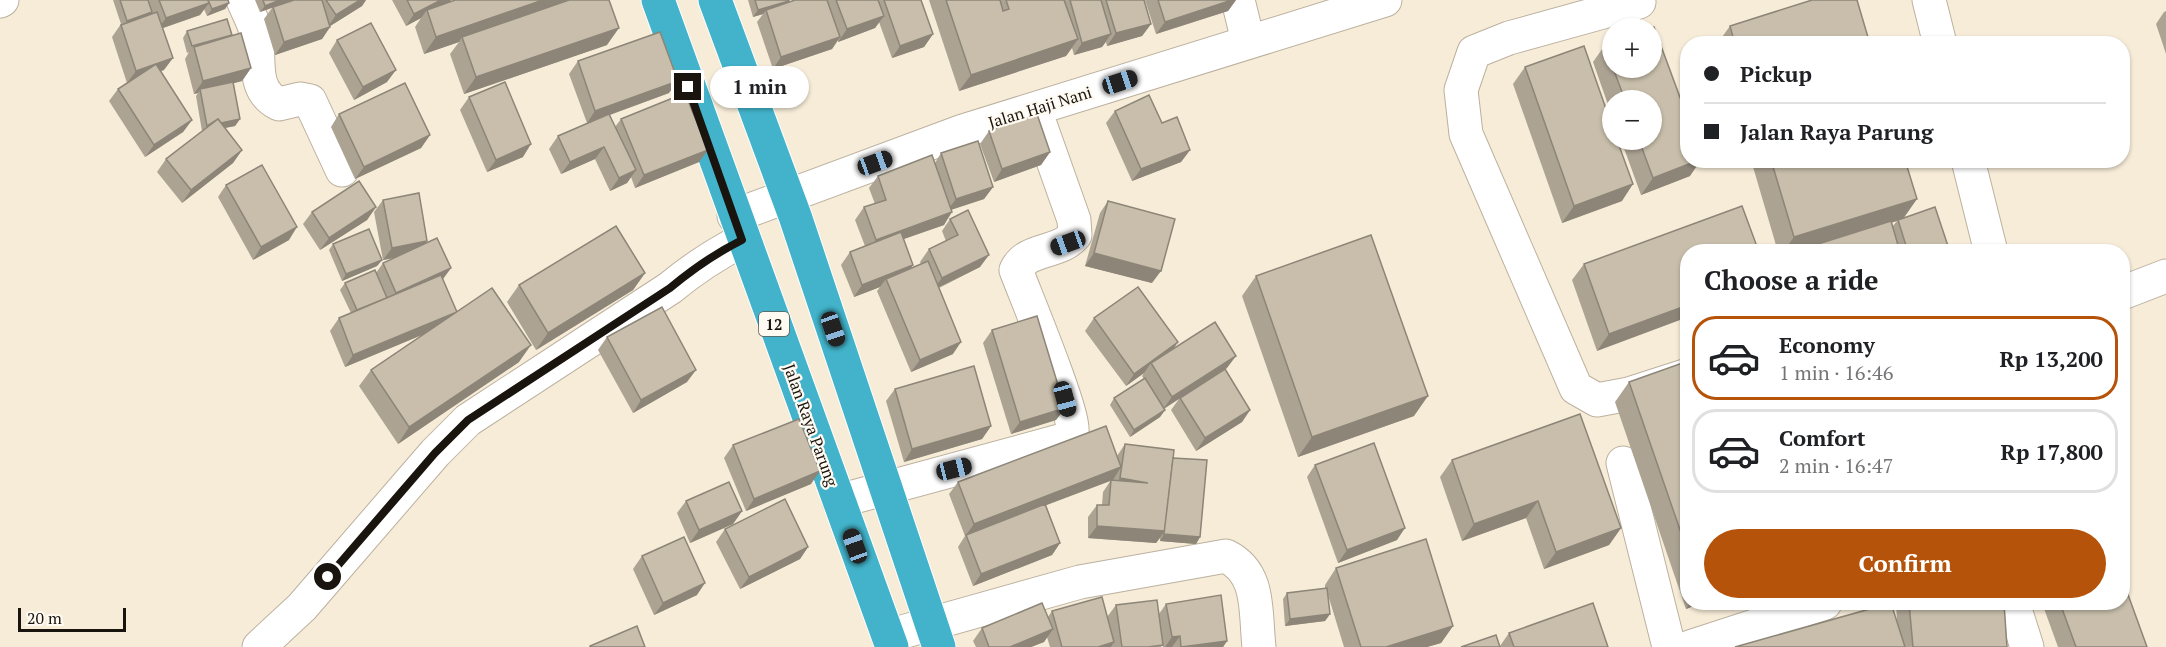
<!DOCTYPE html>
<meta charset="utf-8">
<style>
:root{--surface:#fff;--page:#f2f2f2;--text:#202124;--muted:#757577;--line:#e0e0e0;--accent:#b45309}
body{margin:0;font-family:"PT Serif",serif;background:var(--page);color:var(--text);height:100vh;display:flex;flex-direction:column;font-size:22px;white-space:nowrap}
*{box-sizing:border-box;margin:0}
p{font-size:20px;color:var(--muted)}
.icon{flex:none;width:33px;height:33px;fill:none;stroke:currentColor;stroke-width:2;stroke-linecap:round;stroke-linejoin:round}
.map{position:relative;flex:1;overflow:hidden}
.sheet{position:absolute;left:1680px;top:244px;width:450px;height:366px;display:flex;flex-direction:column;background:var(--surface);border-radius:24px;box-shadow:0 2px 4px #0004}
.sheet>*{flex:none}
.top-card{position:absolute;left:1680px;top:36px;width:450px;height:132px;border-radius:24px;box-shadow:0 2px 4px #0004;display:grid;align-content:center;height:132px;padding:0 24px;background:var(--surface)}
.tools{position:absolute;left:1602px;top:18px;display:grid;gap:12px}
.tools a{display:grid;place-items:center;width:60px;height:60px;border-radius:50%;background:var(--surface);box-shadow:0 2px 4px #0004;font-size:30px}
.scale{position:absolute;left:18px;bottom:15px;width:108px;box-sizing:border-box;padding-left:6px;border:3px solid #19150e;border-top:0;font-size:16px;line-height:21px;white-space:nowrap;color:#19150e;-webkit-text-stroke:4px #fffaf2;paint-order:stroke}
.end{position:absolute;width:27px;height:27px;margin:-14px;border:8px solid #19150e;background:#fff;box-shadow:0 0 0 3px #fff}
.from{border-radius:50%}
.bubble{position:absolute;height:42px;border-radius:21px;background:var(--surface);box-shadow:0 2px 4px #0004;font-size:20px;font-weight:700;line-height:42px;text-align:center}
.car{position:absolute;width:18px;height:36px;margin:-18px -9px;border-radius:8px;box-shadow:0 0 4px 2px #0007;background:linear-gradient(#222 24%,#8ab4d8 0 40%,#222 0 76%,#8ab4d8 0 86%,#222 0)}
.top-card b{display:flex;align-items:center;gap:21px;height:57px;font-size:22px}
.top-card b+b{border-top:2px solid var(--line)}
.top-card i{width:15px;height:15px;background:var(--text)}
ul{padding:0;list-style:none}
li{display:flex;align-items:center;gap:18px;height:84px;margin:0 12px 9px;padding:0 12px;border:3px solid var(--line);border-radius:24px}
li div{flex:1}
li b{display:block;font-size:22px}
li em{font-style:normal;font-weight:700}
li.on{border-color:var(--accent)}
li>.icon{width:54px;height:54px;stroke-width:1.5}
h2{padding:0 24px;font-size:27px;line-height:72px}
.cta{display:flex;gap:12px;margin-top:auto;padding:12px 24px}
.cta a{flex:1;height:69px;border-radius:36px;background:var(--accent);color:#fff;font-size:24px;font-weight:700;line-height:69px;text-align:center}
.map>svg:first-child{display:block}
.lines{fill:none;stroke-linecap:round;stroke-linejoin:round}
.minor-casing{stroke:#bcb19f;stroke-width:35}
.trunk-casing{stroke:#fff;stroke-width:35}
.minor{stroke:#fff;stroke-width:33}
.trunk{stroke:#42b3ca;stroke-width:33}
.wall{fill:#aca393;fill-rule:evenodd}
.shaded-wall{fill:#8c8578}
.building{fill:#c8beab;stroke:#8c8578;stroke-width:1.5}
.route{stroke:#19150e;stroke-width:8}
.labels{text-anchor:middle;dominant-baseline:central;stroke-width:4.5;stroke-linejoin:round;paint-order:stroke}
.shield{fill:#fffaf2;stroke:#5e5a52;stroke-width:1.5}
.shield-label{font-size:15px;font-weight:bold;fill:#19150e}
.street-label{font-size:16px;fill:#19150e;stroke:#fffaf2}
</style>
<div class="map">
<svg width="2166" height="647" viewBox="0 0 2166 647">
<rect width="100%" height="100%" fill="#f7ecd8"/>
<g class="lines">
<!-- minor casing -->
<g class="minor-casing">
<g id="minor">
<path d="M243,0C247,10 253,21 256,31C261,57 250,90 279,104L300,99L310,101L342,170"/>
<path d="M1238,0L1248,41"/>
<path d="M1929,0L1940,44"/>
<path d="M0,1L2,0"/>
<path d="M1639,2L1509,38L1474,52L1461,90L1466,134L1576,388L1597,400L1629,394L1688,375"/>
<path d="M1968,160L1991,252"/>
<path d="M734,216L963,131L1385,0"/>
<path d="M2122,293L2166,276"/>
<path d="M1623,463L1669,647"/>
<path d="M839,501L1067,439C1070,437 1071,436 1072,432C1076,416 1025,294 1016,270C1027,247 1060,254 1075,235L1074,220L1035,110"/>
<path d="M2013,603L2027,647"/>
<path d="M888,636L1080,582L1226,556C1261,573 1255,612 1259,647"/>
<path d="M259,647L302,607L435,453L468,420L670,288C694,268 714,255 743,240"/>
<path d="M1690,647L1825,603"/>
</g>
</g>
<!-- trunk casing -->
<g class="trunk-casing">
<g id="trunk">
<path d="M658,0L892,647"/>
<path d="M715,0L795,216L939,647"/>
</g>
</g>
<!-- minor -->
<use href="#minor" class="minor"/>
<!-- trunk -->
<use href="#trunk" class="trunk"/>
</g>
<!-- wall -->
<g class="wall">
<path d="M113,0H228L229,3L225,9L207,16L204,9L200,15L163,28L164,70L160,71L192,120L183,132L145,157L109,101L118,89L127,83L112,37L121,24Z"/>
<path d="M255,0H366L362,6L330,26V27L322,39L275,55L264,19L272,8L260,12Z"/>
<path d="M392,0H451L450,2L607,45L464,94L450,54L459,42L424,54L415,27L421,18L406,26Z"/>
<path d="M748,0H789L788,2L795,0H921L933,34L924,47L892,58L879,22L875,28L838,42V40L832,49L773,69L757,22L763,14L753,17Z"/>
<path d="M929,0H1144L1151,24L1142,36L1107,46L1106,42L1102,47L1074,55L1072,48L1066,56L959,91Z"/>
<path d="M1145,0H1236L1228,11L1156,34Z"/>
<path d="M2166,11V54L2156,24L2164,12Z"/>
<path d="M1730,26L1870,44H1717Z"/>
<path d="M187,31L232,35L231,36L251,68L242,81L233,83L240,119L235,126L225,128L242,150L233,163L182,203L157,172L166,159L202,131L196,96L198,93L194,94L185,59L189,52L187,53L183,38Z"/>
<path d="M337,40L387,82L354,100L329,53Z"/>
<path d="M1612,42V68H1652L1690,176L1641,195L1621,140H1652V100H1612V116L1593,62L1605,45Z"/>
<path d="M578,61L669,93L610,115L615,127L621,119L699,162L635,188L631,177L627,183L610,191L595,159L561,174L549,149L558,136L594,120L587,123L569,74Z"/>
<path d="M1525,67L1622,201L1562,223L1513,84Z"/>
<path d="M469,97L523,157L487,172L460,110Z"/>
<path d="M1115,111L1162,123L1190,150L1181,162L1132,181L1106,123Z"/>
<path d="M339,114L430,135L421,148L355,179L331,127Z"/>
<path d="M989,131L1050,152L1041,165L994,182L980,144Z"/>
<path d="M941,153L993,187L984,199L951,210L944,225L903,239L913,265L910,269L921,264L920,262L929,249L946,241L942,231L950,219L980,267L939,288L953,354L911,372L877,291L880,287L854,297L841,265L850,252L865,246L855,220L864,207L875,204L869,188L878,176L935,163Z"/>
<path d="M1751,160H1905L1904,218L1944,252H1778ZM1897,221L1892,227L1891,223Z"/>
<path d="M226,185L289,240L253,260L218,197Z"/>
<path d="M383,200L451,268L443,279L457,312L519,362L398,444L359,386L371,370L422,335L345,367L330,331L339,318L351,313L340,290L345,283L376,273L383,263L394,258L383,260L374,212Z"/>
<path d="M1108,201L1152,283L1085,266L1100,213Z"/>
<path d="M1742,206L1597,351L1572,280L1584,264Z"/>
<path d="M376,207L367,220L320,250L303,224L312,212Z"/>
<path d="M333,244L382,260L377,266L342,281L329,250Z"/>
<path d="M645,273L633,290L536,350L507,302L519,285Z"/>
<path d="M1256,276L1414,416L1298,457L1242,296Z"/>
<path d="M1094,318L1178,342L1173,349L1227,368L1225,369L1250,410L1242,422L1196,451L1171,410L1179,399L1164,409L1165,410L1160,417L1130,437L1110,405L1114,398L1144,379L1142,376L1144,373L1126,386L1085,331Z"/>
<path d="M992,330L1065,408L1056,420L1011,434L983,343Z"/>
<path d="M607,337L687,382L633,413L598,350Z"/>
<path d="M1688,361V603H1701L1686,609L1615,402L1629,382Z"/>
<path d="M895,389L991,426L982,439L904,462L886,401Z"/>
<path d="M1125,444L1173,458L1200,537L1196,544L1160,541V538L1156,543L1088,538V517L1097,505H1102L1103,492L1111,480L1046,505L1060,543L1052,555L973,586L958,547L965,536L949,494L958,482L1117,456Z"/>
<path d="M733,445L811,484L746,511L724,458Z"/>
<path d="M1452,460L1621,528L1609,545L1544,569L1526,518L1462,541L1440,477Z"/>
<path d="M1315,465L1397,540L1338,563L1307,477Z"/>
<path d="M686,501L742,511L733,524L690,543L677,513Z"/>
<path d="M725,529L808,547L800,559L740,589L716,542Z"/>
<path d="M642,556L697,595L654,615L633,569Z"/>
<path d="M1336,568L1453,626L1441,643L1427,647H1344L1328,595L1330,614L1325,621L1285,626L1283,599L1287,593L1325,588V585Z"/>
<path d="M1896,603H2004L2007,647H1735L1897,622Z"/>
<path d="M2042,603H2122L2147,647H2058Z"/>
<path d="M1166,604L1227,641L1223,647H1163V645L1161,647H1050L1047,637L1044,642L1031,647H976L973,641L982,628L1048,617L1052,611L1107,617L1116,605L1159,614Z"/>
<path d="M1509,633L1608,647H1461L1500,646Z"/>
</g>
<!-- shaded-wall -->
<g class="shaded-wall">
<path d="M280,0H293L260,12L265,6Z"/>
<path d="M360,0H366L362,6L327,28L336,15Z"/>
<path d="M441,0H451L448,4L427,10L421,18L406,26L414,14Z"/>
<path d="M543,0H581L462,37L459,42L424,54L436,37Z"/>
<path d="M1232,0H1236L1228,11L1156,34L1165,22Z"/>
<path d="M789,1L785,7L766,10L763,14L753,17L758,10Z"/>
<path d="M209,3L200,15L157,30L166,18Z"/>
<path d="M229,3L225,9L207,16L212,9Z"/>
<path d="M152,12L147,19L122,27L127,21Z"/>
<path d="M884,16L875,28L838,42L847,29Z"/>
<path d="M1151,24L1142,36L1107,46L1116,33Z"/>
<path d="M330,27L322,39L275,55L284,42Z"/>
<path d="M619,28L607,45L464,94L476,77Z"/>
<path d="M933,34L924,47L892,58L900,46Z"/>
<path d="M1111,34L1102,47L1074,55L1082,43Z"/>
<path d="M840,37L832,49L773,69L781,57Z"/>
<path d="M1078,39L1066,56L959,91L971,75Z"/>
<path d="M173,58L164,70L127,83L136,71Z"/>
<path d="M251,68L242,81L201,92L200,89L198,93L194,94L203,81Z"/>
<path d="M396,70L387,82L354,100L363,87Z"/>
<path d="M678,81L669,93L587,123L595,111Z"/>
<path d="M240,119L235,126L203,132L207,126Z"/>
<path d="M192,120L183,132L145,157L154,145Z"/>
<path d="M430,135L421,148L355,179L364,167Z"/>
<path d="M531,144L523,157L487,172L496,160Z"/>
<path d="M604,147L595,159L561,174L570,162Z"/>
<path d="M242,150L233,163L182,203L191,190Z"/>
<path d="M708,150L699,162L635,188L644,175Z"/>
<path d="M1190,150L1181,162L1132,181L1141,169Z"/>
<path d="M1050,152L1041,165L994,182L1002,169Z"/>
<path d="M1699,160H1701L1690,176L1641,195L1653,178Z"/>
<path d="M636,170L627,183L610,191L619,178Z"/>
<path d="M1633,184L1622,201L1562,223L1574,206Z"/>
<path d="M993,187L984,199L947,211L956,199Z"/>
<path d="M1917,199L1903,219L1795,252H1783L1794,237Z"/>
<path d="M376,207L367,220L320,250L329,238Z"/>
<path d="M952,212L944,225L867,252L876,240Z"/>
<path d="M297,227L289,240L253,260L261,247Z"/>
<path d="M427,241L419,253L383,260L392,248Z"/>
<path d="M1948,246L1944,252H1929Z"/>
<path d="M1094,253L1161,271L1152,283L1085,266Z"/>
<path d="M989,255L980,267L933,290L942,278Z"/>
<path d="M382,260L377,266L342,281L346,274Z"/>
<path d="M913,265L904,277L886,279L880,287L854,297L862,285Z"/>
<path d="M451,268L442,280L388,305L396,293Z"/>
<path d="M645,273L633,290L536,350L548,333Z"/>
<path d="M1688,305V317L1597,351L1609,334Z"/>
<path d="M457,312L448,324L345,367L353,355Z"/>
<path d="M961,342L953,354L911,372L920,360Z"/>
<path d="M1178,342L1169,355L1151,363L1144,373L1126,386L1134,374Z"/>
<path d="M531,345L519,362L398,444L409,427Z"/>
<path d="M1236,356L1227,368L1163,409L1172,397Z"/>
<path d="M696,370L687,382L633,413L641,400Z"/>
<path d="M1428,396L1414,416L1298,457L1312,437Z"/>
<path d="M1065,408L1056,420L1011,434L1020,422Z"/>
<path d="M1165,410L1160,417L1130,437L1134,430Z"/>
<path d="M1250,410L1242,422L1196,451L1205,438Z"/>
<path d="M991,426L982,439L904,462L912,449Z"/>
<path d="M1121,467L1113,480L967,535H966L974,524Z"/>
<path d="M820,471L811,484L746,511L754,499Z"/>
<path d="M1120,478L1148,483L1111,491Z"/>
<path d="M1538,501L1526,518L1462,541L1474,524Z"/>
<path d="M742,511L733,524L690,543L699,530Z"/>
<path d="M1097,526L1165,531L1156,543L1088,538Z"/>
<path d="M1405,528L1397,540L1338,563L1347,550Z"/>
<path d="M1621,528L1609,545L1544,569L1556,552Z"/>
<path d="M1164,534L1200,537L1196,544L1160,541Z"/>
<path d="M1060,543L1052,555L973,586L981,574Z"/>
<path d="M808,547L800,559L740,589L749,577Z"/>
<path d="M705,583L697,595L654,615L663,603Z"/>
<path d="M1690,603H1701L1686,609Z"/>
<path d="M1330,614L1325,621L1285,626L1290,619Z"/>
<path d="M1453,626L1441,643L1427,647H1386Z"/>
<path d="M1053,629L1044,642L1031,647H1010Z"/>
<path d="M1180,636L1172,647H1165L1172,637Z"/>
<path d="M1227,641L1223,647H1185Z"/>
<path d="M1114,642L1111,647H1098Z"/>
</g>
<!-- building -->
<g class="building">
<path d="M120,0H148L152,12L127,21Z"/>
<path d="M159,0H208L209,3L166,18Z"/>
<path d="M208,0H228L229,3L212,9Z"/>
<path d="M263,0H280L265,6Z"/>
<path d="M294,0H322L330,27L284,42L273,7Z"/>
<path d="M326,0H360L336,15Z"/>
<path d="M407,0H441L414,14Z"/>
<path d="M455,0H543L436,37L427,10Z"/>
<path d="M569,0H609L619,28L476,77L462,37Z"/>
<path d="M755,0H789V1L758,10Z"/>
<path d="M795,0H827L840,37L781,57L766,10Z"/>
<path d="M836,0H878L884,16L847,29Z"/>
<path d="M884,0H921L933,34L900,46Z"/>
<path d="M946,0H1000L1003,11L1009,9L1006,0H1064L1078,39L971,75Z"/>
<path d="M1070,0H1101L1111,34L1082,43Z"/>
<path d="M1106,0H1144L1151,24L1116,33Z"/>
<path d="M1158,0H1232L1165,22Z"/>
<path d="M1812,0H1857L1870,44H1735L1730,26Z"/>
<path d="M157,12L173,58L136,71L121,25Z"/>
<path d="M227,19L232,35L192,46L187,31Z"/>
<path d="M371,23L396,70L363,87L337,40Z"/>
<path d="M1654,27L1688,119V160H1699L1653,178L1639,140H1652V100H1625L1613,68H1652V28H1651Z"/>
<path d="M660,32L678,81L595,111L578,61Z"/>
<path d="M241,33L251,68L203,81L194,47Z"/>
<path d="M1612,42V66L1605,45Z"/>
<path d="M1584,46L1612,126V140H1617L1633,184L1574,206L1525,67Z"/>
<path d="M156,64L192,120L154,145L118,89Z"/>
<path d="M233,82L240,119L221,123L218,119L207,126L200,89Z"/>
<path d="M505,82L531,144L496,160L469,97Z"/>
<path d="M405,83L430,135L364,167L339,114Z"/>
<path d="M685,93L708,150L644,175L621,119Z"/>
<path d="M1149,95L1162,123L1177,117L1190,150L1141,169L1115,111Z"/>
<path d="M609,114L636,170L619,178L604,147L570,162L558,136Z"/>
<path d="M1037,114L1050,152L1002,169L989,131Z"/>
<path d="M218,119L242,150L191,190L166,159Z"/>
<path d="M978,141L993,187L956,199L941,153Z"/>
<path d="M932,155L952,212L876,240L864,207L886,200L878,176Z"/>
<path d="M1771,160H1905L1917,199L1794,237Z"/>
<path d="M262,165L297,227L261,247L226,185Z"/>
<path d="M359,181L376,207L329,238L312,212Z"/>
<path d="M419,193L427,241L392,248L383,200Z"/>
<path d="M1108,201L1175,219L1161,271L1094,253Z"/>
<path d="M1742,206L1759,252H1688V305L1609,334L1584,264Z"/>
<path d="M1935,207L1948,246L1929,252H1908L1898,220Z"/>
<path d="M968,210L989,255L942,278L929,249L958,235L950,219Z"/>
<path d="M1891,221L1900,252H1796V251Z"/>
<path d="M616,226L645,273L548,333L519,285Z"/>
<path d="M369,229L382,260L346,274L333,244Z"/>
<path d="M901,232L913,265L862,285L850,252Z"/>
<path d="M1371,235L1428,396L1312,437L1256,276Z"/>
<path d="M437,238L451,268L396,293L383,263Z"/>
<path d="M928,261L961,342L920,360L886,279Z"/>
<path d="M375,270L387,298L357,310L345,283Z"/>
<path d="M441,275L457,312L353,355L339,318Z"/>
<path d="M1138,287L1178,342L1134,374L1094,318Z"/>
<path d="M492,288L531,345L409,427L371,370Z"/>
<path d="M662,307L696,370L641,400L607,337Z"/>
<path d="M1037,316L1065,408L1020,422L992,330Z"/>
<path d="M1215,322L1236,356L1172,397L1151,363Z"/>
<path d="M1688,361V553L1629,382Z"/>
<path d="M974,366L991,426L912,449L895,389Z"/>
<path d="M1225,369L1250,410L1205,438L1180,398Z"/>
<path d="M1145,378L1165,410L1134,430L1114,398Z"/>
<path d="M1580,414L1621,528L1556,552L1538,501L1474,524L1452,460Z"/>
<path d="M799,419L820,471L754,499L733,445Z"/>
<path d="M1106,426L1121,467L974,524L958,482Z"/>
<path d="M1374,443L1405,528L1347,550L1315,465Z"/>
<path d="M1125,444L1174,450L1165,531L1097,526V505H1109L1111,480L1148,483L1120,478Z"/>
<path d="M1173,458L1207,460L1200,537L1164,534Z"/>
<path d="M729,482L742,511L699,530L686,501Z"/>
<path d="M785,499L808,547L749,577L725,529Z"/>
<path d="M1045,504L1060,543L981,574L966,535Z"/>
<path d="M684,537L705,583L663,603L642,556Z"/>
<path d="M1426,539L1453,626L1386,647H1361L1336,568Z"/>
<path d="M2122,578L2147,647H2076L2060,603H2122Z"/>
<path d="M1327,588L1330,614L1290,619L1287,593Z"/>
<path d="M1221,595L1227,641L1181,647L1180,636L1172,637L1166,604Z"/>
<path d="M1102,597L1114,642L1098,647H1062L1052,611Z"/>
<path d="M1157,600L1163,645L1148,647H1122L1116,605Z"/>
<path d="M1042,603L1053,629L1010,647H989L982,628Z"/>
<path d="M1593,603L1608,647H1514L1509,633Z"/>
<path d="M1891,603L1905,647H1735Z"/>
<path d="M1909,603H2004L2007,647H1913Z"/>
<path d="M637,626L645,647H590V646Z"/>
<path d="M1496,635L1500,647H1461Z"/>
</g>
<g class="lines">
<!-- route -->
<path class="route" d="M328,577L435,453L468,420L670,288C694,268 714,254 742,240L688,87"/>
</g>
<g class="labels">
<!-- shield labels -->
<rect class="shield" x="759" y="312" width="30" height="24" rx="4.5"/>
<g class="shield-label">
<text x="774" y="324">12</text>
</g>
<!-- street labels -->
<g class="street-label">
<text transform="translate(1040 107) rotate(-17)">Jalan Haji Nani</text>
<text transform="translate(811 425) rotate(70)">Jalan Raya Parung</text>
</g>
</g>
</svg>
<div class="tools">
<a>+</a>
<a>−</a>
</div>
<div class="scale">20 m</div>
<i class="end from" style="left:328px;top:577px"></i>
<i class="end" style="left:688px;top:87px"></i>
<div class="bubble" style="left:710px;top:66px;width:99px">1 min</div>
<i class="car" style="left:1120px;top:82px;rotate:72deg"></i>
<i class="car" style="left:875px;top:163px;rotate:70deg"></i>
<i class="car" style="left:1068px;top:243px;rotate:250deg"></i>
<i class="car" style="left:833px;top:329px;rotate:161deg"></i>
<i class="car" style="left:1065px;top:399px;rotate:165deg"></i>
<i class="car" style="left:954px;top:469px;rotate:76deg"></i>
<i class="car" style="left:855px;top:546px;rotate:340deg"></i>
<div class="top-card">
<b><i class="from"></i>Pickup</b>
<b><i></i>Jalan Raya Parung</b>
</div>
<section class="sheet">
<h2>Choose a ride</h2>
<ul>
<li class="on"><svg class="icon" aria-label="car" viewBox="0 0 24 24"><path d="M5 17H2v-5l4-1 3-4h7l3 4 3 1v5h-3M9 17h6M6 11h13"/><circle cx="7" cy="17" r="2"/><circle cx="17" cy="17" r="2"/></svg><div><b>Economy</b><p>1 min · 16:46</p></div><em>Rp 13,200</em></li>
<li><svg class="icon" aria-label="car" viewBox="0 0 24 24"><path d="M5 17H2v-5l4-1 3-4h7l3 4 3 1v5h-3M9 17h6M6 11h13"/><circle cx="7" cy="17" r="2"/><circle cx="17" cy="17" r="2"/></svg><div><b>Comfort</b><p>2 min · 16:47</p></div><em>Rp 17,800</em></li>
</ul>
<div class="cta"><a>Confirm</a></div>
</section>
</div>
